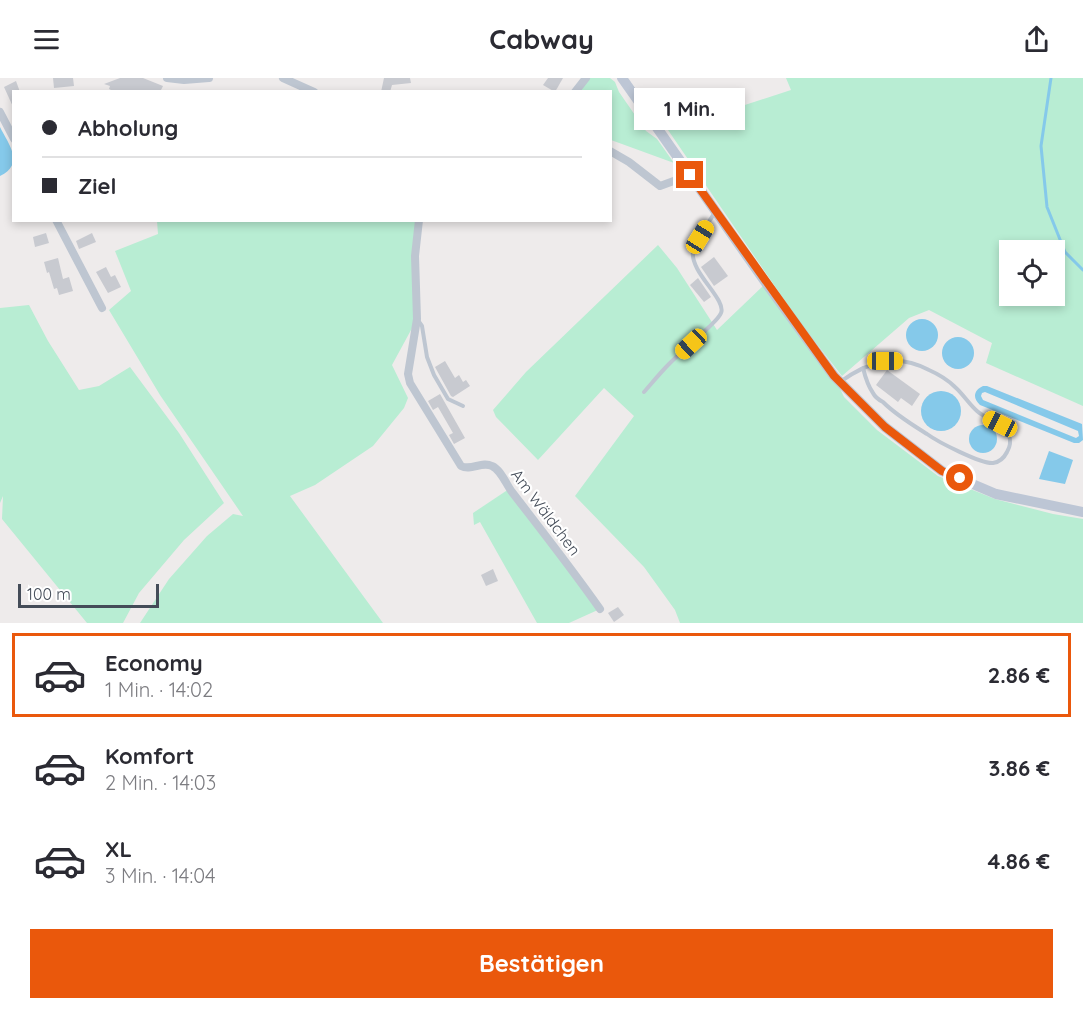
<!DOCTYPE html>
<html lang="de">
<meta charset="utf-8">
<style>
:root{--surface:#fff;--page:#f7f7f7;--text:#2b2b33;--muted:#7c7c81;--line:#e1e1e2;--accent:#ea580c}
body{margin:0;font-family:Quicksand,sans-serif;background:var(--page);color:var(--text);height:100vh;display:flex;flex-direction:column;font-size:22px;white-space:nowrap}
*{box-sizing:border-box;margin:0}
p{font-size:20px;color:var(--muted)}
.icon{flex:none;width:33px;height:33px;fill:none;stroke:currentColor;stroke-width:2;stroke-linecap:round;stroke-linejoin:round}
.map{position:relative;height:545px;overflow:hidden}
.sheet{display:flex;flex-direction:column;background:var(--surface);flex:1}
.sheet>*{flex:none}
.hud{position:absolute;left:12px;top:12px;width:600px;height:132px;border-radius:0px;box-shadow:0 3px 9px #0003;display:grid;align-content:center;height:132px;padding:0 30px;background:var(--surface)}
.tools{position:absolute;left:999px;top:162px;display:grid;gap:12px}
.tools a{display:grid;place-items:center;width:66px;height:66px;border-radius:0px;background:var(--surface);box-shadow:0 3px 9px #0003;font-size:30px}
.scale{position:absolute;left:18px;bottom:15px;width:141px;box-sizing:border-box;padding-left:6px;border:3px solid #444c58;border-top:0;font-size:16px;line-height:21px;white-space:nowrap;color:#444c58;-webkit-text-stroke:4px #fff;paint-order:stroke}
.end{position:absolute;width:27px;height:27px;margin:-14px;border:8px solid #ea580c;background:#fff;box-shadow:0 0 0 3px #fff}
.from{border-radius:50%}
.bubble{position:absolute;height:42px;border-radius:0px;background:var(--surface);box-shadow:0 3px 9px #0003;font-size:20px;font-weight:700;line-height:42px;text-align:center}
.car{position:absolute;width:18px;height:36px;margin:-18px -9px;border-radius:8px;box-shadow:0 0 4px 2px #0007;background:linear-gradient(#f5c518 24%,#345 0 40%,#f5c518 0 76%,#345 0 86%,#f5c518 0)}
.hud b{display:flex;align-items:center;gap:21px;height:57px;font-size:22px}
.hud b+b{border-top:2px solid var(--line)}
.hud i{width:15px;height:15px;background:var(--text)}
ul{padding:10px 0 0;list-style:none}
li{display:flex;align-items:center;gap:18px;height:84px;margin:0 12px 9px;padding:0 18px;border:3px solid transparent;border-radius:0px}
li div{flex:1}
li b{display:block;font-size:22px}
li em{font-style:normal;font-weight:700}
li.current{border-color:var(--accent)}
li>.icon{width:54px;height:54px;stroke-width:1.5}
.button{display:flex;gap:12px;margin-top:auto;padding:12px 30px}
.button a{flex:1;height:69px;border-radius:0px;background:var(--accent);color:#fff;font-size:24px;font-weight:700;line-height:69px;text-align:center}
header{display:flex;justify-content:space-between;align-items:center;height:78px;padding:0 30px;background:var(--surface);font-size:27px;font-weight:700}
.map>svg:first-child{display:block}
.green{fill:#b8edd3;fill-rule:evenodd}
.water{fill:#85c9ea;fill-rule:evenodd}
.lines{fill:none;stroke-linecap:round;stroke-linejoin:round}
.stream{stroke:#85c9ea;stroke-width:3}
.building{fill:#c8cad0}
.service{stroke:#bec6d1;stroke-width:4}
.minor{stroke:#bec6d1;stroke-width:8}
.secondary{stroke:#bdc6d5;stroke-width:10}
.route{stroke:#ea580c;stroke-width:8}
.labels{text-anchor:middle;dominant-baseline:central;stroke-width:4.5;stroke-linejoin:round;paint-order:stroke}
.street-label{font-size:16px;fill:#444c58;stroke:#fff}
</style>
<header><svg class="icon" aria-label="menu" viewBox="0 0 24 24"><path d="M4 6h16M4 12h16M4 18h16"/></svg>Cabway<svg class="icon" aria-label="share" viewBox="0 0 24 24"><path d="M12 15V3M7 8l5-5 5 5M5 13v7h14v-7"/></svg></header>
<div class="map">
<svg width="1083" height="545" viewBox="0 0 1083 545">
<rect width="100%" height="100%" fill="#eeebeb"/>
<!-- green -->
<g class="green">
<path d="M589,0H610L615,4L619,14L646,53L657,61L674,85L611,62L610,14H579Z"/>
<path d="M786,0H1083V328L986,285L992,265L929,232L909,240L842,298L798,242L668,52L791,12ZM1010,172H1054V218H1010Z"/>
<path d="M157,143H419L417,241L392,287L408,320L404,330L373,368L315,407L290,418L383,545H140L169,501L207,458L233,436L243,438L160,317L109,232L131,213L115,173L158,156Z"/>
<path d="M658,167L677,190L717,252L766,205L834,298L844,319L877,352L938,398L995,421L1053,436L1083,441V545H680L675,532L644,489L575,418L634,338L604,310L538,382L496,339L493,332L526,294Z"/>
<path d="M29,227L48,263L79,312L99,308L130,289L179,355L224,425L184,462L139,515L123,545H87L2,441L3,418L0,425V230Z"/>
<path d="M509,411L600,531L569,545H537L480,444L474,447L473,435Z"/>
</g>
<!-- water -->
<g class="water">
<path d="M0,49C9,67 25,86 0,98Z"/>
<circle cx="922" cy="257" r="16"/>
<circle cx="958" cy="275" r="16"/>
<path d="M983,308H987L1082,346L1083,362L1079,365H1074L980,327C972,320 974,312 983,308ZM985,314L1078,353L1079,358L1076,360L983,322L981,318L982,315Z"/>
<circle cx="941" cy="333" r="20"/>
<circle cx="983" cy="361" r="14"/>
<path d="M1049,373L1073,382L1065,406L1039,401Z"/>
</g>
<g class="lines">
<!-- stream -->
<path class="stream" d="M1051,0L1041,68L1047,129L1065,174L1083,192"/>
</g>
<!-- building -->
<g class="building">
<path d="M53,0H73L74,8L54,10Z"/>
<path d="M120,0H143L163,8L160,14H115L109,11L110,8L104,6Z"/>
<path d="M384,0H410L411,5L392,7L390,14H381Z"/>
<path d="M548,0H563L555,14L543,7Z"/>
<path d="M16,3L20,14H14V31L4,9Z"/>
<path d="M46,155L49,165L35,169L33,159Z"/>
<path d="M92,155L96,164L79,171L76,163Z"/>
<path d="M714,179L728,198L714,208L701,189Z"/>
<path d="M58,180L63,201L69,199L73,213L59,217L57,210L54,211L49,194L47,195L44,184Z"/>
<path d="M106,189L111,199L115,197L121,209L108,215L96,194Z"/>
<path d="M698,200L711,219L704,224L690,207Z"/>
<path d="M445,283L455,300L459,297L463,304L466,302L470,308L453,319L451,318L435,289Z"/>
<path d="M887,292L920,316L912,328L901,320L898,324L876,307Z"/>
<path d="M440,316L465,360L454,366L449,357L453,355L438,329L433,332L428,323Z"/>
<path d="M493,491L498,503L486,508L481,497Z"/>
<path d="M618,529L624,537L614,544L608,535Z"/>
</g>
<g class="lines">
<!-- service -->
<g class="service">
<path d="M417,241L422,248L427,279L434,297L448,321L463,328"/>
<path d="M840,304C869,283 896,275 929,292C938,296 948,302 955,309C963,316 969,326 977,333C987,342 1004,344 1009,357C1011,363 1010,369 1007,374C1004,380 1000,384 993,385C981,386 938,364 927,356C911,346 896,337 883,324C879,322 875,319 873,315C868,308 865,298 863,290"/>
<path d="M644,314C652,305 660,295 669,286C682,273 696,262 709,249C713,245 719,240 721,235C727,222 690,194 693,174C694,162 709,145 715,134"/>
</g>
<!-- minor -->
<g class="minor">
<path d="M167,0L184,2L209,0"/>
<path d="M283,0L314,14"/>
<path d="M575,14L586,0"/>
<path d="M0,34L14,61"/>
<path d="M610,73L629,84L660,108L690,97"/>
<path d="M56,142L102,230"/>
<path d="M419,142L415,178L417,241L408,296L410,305L461,388C471,393 482,383 492,388C501,392 506,406 512,414C542,453 572,491 600,531"/>
</g>
<!-- secondary -->
<path class="secondary" d="M622,0L766,205L834,298L885,349L942,393L996,416L1083,434"/>
</g>
<g class="lines">
<!-- route -->
<path class="route" d="M690,97L834,298L885,349L942,393L960,400"/>
</g>
<g class="labels">
<!-- street labels -->
<g class="street-label">
<text transform="translate(546 434) rotate(53)">Am Wäldchen</text>
</g>
</g>
</svg>
<div class="tools">
<a><svg class="icon" aria-label="locate" viewBox="0 0 24 24"><circle cx="12" cy="12" r="6"/><path d="M12 2v4M12 18v4M2 12h4M18 12h4"/></svg></a>
</div>
<div class="scale">100 m</div>
<i class="end from" style="left:960px;top:400px"></i>
<i class="end" style="left:690px;top:97px"></i>
<div class="bubble" style="left:634px;top:10px;width:111px">1 Min.</div>
<i class="car" style="left:700px;top:159px;rotate:32deg"></i>
<i class="car" style="left:691px;top:266px;rotate:227deg"></i>
<i class="car" style="left:885px;top:283px;rotate:90deg"></i>
<i class="car" style="left:1000px;top:346px;rotate:296deg"></i>
<div class="hud">
<b><i class="from"></i>Abholung</b>
<b><i></i>Ziel</b>
</div>
</div>
<section class="sheet">
<ul>
<li class="current"><svg class="icon" aria-label="car" viewBox="0 0 24 24"><path d="M5 17H2v-5l4-1 3-4h7l3 4 3 1v5h-3M9 17h6M6 11h13"/><circle cx="7" cy="17" r="2"/><circle cx="17" cy="17" r="2"/></svg><div><b>Economy</b><p>1 Min. · 14:02</p></div><em>2.86 €</em></li>
<li><svg class="icon" aria-label="car" viewBox="0 0 24 24"><path d="M5 17H2v-5l4-1 3-4h7l3 4 3 1v5h-3M9 17h6M6 11h13"/><circle cx="7" cy="17" r="2"/><circle cx="17" cy="17" r="2"/></svg><div><b>Komfort</b><p>2 Min. · 14:03</p></div><em>3.86 €</em></li>
<li><svg class="icon" aria-label="car" viewBox="0 0 24 24"><path d="M5 17H2v-5l4-1 3-4h7l3 4 3 1v5h-3M9 17h6M6 11h13"/><circle cx="7" cy="17" r="2"/><circle cx="17" cy="17" r="2"/></svg><div><b>XL</b><p>3 Min. · 14:04</p></div><em>4.86 €</em></li>
</ul>
<div class="button"><a>Bestätigen</a></div>
</section>
